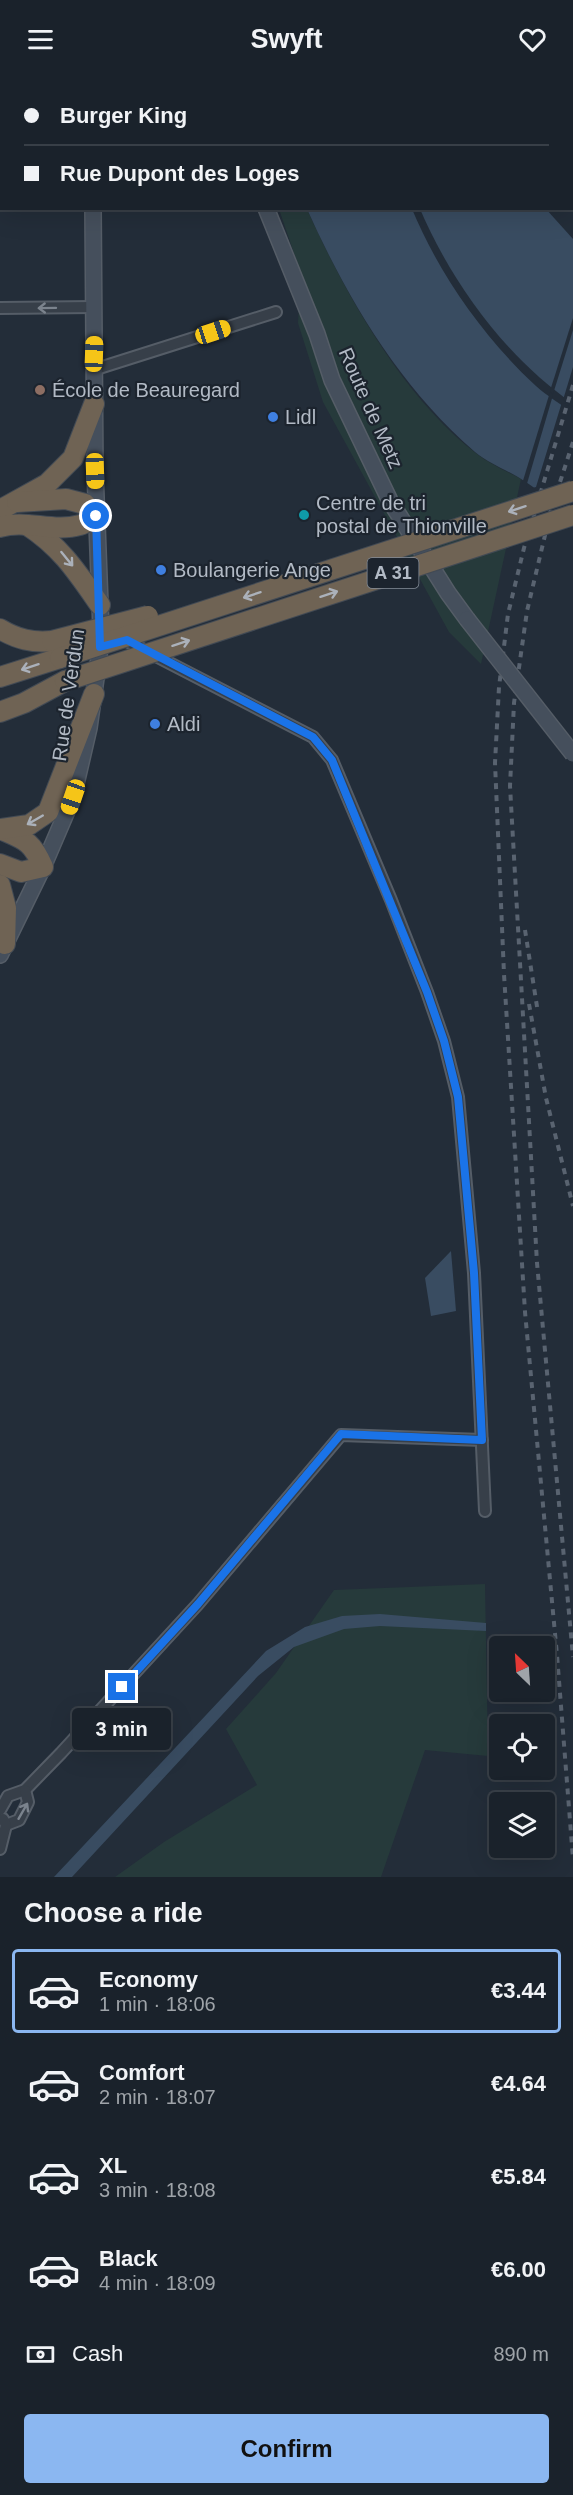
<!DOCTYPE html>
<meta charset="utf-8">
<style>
:root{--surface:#1a222b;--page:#272f37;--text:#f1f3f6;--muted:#9fa4a9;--line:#383f47;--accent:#8bb7f1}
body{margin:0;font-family:Arial,sans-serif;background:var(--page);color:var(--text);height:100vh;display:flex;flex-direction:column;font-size:22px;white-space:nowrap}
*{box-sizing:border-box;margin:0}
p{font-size:20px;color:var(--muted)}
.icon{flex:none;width:33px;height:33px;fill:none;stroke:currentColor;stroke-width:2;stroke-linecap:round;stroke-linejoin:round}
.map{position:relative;height:1799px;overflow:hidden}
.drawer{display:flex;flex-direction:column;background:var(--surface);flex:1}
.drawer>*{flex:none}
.top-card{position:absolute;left:0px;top:0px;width:573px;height:132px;box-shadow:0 6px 24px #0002,0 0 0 2px var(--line);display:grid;align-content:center;height:132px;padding:0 24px;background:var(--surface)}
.needle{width:39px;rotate:335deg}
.fabs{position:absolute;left:489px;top:1558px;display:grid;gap:12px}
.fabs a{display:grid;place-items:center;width:66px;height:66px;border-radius:6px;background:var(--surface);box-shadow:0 6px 24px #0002,0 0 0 2px var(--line);font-size:30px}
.end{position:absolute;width:27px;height:27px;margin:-14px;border:8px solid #1a73e8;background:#fff;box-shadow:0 0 0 3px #fff}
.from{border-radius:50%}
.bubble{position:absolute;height:42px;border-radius:6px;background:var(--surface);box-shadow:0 6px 24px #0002,0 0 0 2px var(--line);font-size:20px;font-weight:800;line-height:42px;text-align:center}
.car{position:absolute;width:18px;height:36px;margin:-18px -9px;border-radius:8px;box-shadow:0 0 4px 2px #0007;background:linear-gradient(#f5c518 24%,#345 0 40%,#f5c518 0 76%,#345 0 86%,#f5c518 0)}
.top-card b{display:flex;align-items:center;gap:21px;height:57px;font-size:22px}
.top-card b+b{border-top:2px solid var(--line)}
.top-card i{width:15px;height:15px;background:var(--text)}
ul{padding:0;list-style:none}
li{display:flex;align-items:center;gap:18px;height:84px;margin:0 12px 9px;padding:0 12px;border:3px solid transparent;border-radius:6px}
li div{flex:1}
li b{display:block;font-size:22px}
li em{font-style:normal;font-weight:800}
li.on{border-color:var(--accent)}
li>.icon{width:54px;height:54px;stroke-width:1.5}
h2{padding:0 24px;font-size:27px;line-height:72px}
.pay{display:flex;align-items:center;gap:15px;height:66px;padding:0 24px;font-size:22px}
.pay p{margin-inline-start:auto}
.button{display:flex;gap:12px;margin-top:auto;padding:12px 24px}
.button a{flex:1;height:69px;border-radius:6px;background:var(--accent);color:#111;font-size:24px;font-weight:800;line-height:69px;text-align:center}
header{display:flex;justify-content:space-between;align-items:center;height:78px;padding:0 24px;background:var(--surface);font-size:27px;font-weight:800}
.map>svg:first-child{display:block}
.green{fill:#263a3b}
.water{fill:#394c61}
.pier{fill:#232d39}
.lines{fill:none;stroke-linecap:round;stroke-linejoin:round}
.street-casing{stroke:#555d67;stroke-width:14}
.secondary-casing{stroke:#555d67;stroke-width:18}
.highway-casing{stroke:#424a54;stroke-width:22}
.street{stroke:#373f49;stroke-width:10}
.secondary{stroke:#454f5c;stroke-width:15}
.highway{stroke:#6f6354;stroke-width:20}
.rail{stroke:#596370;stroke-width:4;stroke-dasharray:6 6;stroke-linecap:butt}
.secondary-bridge-casing{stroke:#555d67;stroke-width:18;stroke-linecap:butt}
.highway-bridge-casing{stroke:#424a54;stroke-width:22;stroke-linecap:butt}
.secondary-bridge{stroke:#454f5c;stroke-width:15}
.highway-bridge{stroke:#6f6354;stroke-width:20}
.oneway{stroke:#7b838d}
.oneway2{stroke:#abb1ba}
.route{stroke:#1a73e8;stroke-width:8}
.education-dot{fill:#8d6e63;stroke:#1c242e;stroke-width:2}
.shop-dot{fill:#3f7fe0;stroke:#1c242e;stroke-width:2}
.culture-dot{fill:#0f9aa8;stroke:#1c242e;stroke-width:2}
.labels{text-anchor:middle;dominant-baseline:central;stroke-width:4.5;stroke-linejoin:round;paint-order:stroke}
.shield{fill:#1c242e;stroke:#858d98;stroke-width:1.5}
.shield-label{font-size:18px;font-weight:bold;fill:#b2bac5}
.poi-label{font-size:20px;fill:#b2bac5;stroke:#1c242e;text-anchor:start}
.street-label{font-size:20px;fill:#b2bac5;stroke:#1c242e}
</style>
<header><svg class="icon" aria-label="menu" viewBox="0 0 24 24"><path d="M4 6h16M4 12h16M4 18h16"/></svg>Swyft<svg class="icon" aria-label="heart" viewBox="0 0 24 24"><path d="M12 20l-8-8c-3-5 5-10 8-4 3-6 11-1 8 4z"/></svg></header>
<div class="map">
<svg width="573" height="1799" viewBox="0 0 573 1799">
<rect width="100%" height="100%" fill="#232d39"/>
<!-- green -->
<g class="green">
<path d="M279,131H307C344,214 403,320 477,376C490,386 506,393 521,401L481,586L449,554L323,324L298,245L301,196Z"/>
<path d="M485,1506L488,1678L425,1672L381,1799H115L164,1764L257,1707L226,1651L276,1595L334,1512Z"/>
</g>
<!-- water -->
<g class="water">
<path d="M265,0H375V1L265,2Z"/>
<path d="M384,0H489L490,1L384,2Z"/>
<path d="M307,131H412C439,196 484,260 536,308C547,318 561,326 573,335V441C555,427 538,411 518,399C504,391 487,384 475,374C399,308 348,222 307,131Z"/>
<path d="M420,131H546L573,161V326C505,278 453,207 420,131Z"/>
<path d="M451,1173L456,1233L431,1238L425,1200Z"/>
<path d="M380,1536L486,1545V1553L380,1548L344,1551L294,1569L258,1598L72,1799H54L266,1573L305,1549L342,1538Z"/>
</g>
<!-- pier -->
<g class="pier">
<path d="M573,240V252L553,316L550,313Z"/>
<path d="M573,289V329L563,322Z"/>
<path d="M550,314L553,317L526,409L522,406Z"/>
<path d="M562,324L573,331V444L529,411L536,409Z"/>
</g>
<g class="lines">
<!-- street casing -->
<g class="street-casing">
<g id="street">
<path d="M0,32H2"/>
<path d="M0,230L94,229"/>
<path d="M93,292L276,234"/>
<path d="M123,561L313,659L332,682L391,822L427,914L444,963L458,1019L474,1195L485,1433"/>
<path d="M0,1732L8,1718L25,1712L61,1675L198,1526L341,1357L482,1362"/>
<path d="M6,1747L19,1742L28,1724L25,1712"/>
<path d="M0,1771L6,1747L3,1741"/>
</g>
</g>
<!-- secondary casing -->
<g class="secondary-casing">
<g id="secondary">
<path d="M202,0L203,2"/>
<path d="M94,2V0"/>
<path d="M266,130L317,256L332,302L390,423L448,515L467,541"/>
<path d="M0,877L43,789L73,719L89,650L99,579L101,552L95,393L93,130"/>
</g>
</g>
<!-- highway casing -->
<g class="highway-casing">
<g id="highway">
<path d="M0,432L47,406L73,380L94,326"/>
<path d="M27,447C61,469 77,494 100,527"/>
<path d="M0,449C26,441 53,455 80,447C85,446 91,441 96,438L85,426L66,421L17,424"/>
<path d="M0,551C17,561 32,565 52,563"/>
<path d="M0,599L60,580"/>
<path d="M0,634L24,625L65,603"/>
<path d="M0,751C25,762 32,763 43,789L21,794L0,786"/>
<path d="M1,751L29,747L48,734L94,616"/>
<path d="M0,807L6,830L5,866"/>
</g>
</g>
<!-- street -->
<use href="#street" class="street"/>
<!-- secondary -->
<use href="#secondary" class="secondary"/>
<!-- highway -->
<use href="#highway" class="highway"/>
<!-- rail -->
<g class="rail">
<path d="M573,307L524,470L508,536L499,609L495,685L504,896L525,1234L557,1577L573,1781"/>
<path d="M573,364L551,432L527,533L514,625L510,708L537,1185L573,1579"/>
<path d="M525,852L538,935"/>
<path d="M529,926L546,1020L573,1128"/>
</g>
<!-- secondary-bridge casing -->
<g class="secondary-bridge-casing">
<path id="secondary-bridge" d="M467,541L573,676"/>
</g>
<!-- highway-bridge casing -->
<g class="highway-bridge-casing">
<g id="highway-bridge">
<path d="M52,563L148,538"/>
<path d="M60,580L573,413"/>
<path d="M65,603L573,437"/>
</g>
</g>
<!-- secondary-bridge -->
<use href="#secondary-bridge" class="secondary-bridge"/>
<!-- highway-bridge -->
<use href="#highway-bridge" class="highway-bridge"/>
</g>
<!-- one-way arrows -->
<defs><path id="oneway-shaft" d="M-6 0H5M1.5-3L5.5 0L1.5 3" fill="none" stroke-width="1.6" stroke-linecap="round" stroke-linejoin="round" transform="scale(1.5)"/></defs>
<g class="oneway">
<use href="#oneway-shaft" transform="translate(47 230) rotate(179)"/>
<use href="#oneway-shaft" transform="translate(23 1733) rotate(-60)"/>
</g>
<g class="oneway2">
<use href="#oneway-shaft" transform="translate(517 431) rotate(162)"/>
<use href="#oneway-shaft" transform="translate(67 481) rotate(51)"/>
<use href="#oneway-shaft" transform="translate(329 516) rotate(-18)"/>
<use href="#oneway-shaft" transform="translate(252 517) rotate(162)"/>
<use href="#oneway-shaft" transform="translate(181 565) rotate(-18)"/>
<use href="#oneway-shaft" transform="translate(30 589) rotate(162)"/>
<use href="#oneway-shaft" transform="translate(35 742) rotate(150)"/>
</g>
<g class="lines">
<!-- route -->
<path class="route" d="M96,438L100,569L127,562L313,659L332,682L427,914L444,963L458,1019L474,1195L482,1362L341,1356L198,1526L122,1609"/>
</g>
<!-- markers -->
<circle class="education-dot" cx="40" cy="312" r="6"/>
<g class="shop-dot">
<circle cx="273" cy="339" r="6"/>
<circle cx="161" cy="492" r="6"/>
<circle cx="155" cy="646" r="6"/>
</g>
<circle class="culture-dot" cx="304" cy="437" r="6"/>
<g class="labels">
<!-- shield labels -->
<rect class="shield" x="367.5" y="480" width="51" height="30" rx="4.5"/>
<g class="shield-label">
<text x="393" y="495">A 31</text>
</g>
<!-- poi labels -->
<g class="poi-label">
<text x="52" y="312">École de Beauregard</text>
<text x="285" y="339">Lidl</text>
<text x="316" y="425">Centre de tri<tspan x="316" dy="23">postal de Thionville</tspan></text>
<text x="173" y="492">Boulangerie Ange</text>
<text x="167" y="646">Aldi</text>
</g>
<!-- street labels -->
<g class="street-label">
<text transform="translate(371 330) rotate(66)">Route de Metz</text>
<text transform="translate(68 617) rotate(-82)">Rue de Verdun</text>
</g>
</g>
</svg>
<div class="fabs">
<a><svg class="needle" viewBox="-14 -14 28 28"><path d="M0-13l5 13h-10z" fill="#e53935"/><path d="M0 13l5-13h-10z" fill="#9fa4a9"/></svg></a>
<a><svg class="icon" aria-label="locate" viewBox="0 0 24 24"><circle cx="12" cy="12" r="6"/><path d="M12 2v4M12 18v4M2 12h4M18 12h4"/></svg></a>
<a><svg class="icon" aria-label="layers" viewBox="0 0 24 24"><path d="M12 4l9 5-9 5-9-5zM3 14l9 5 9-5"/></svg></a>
</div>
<i class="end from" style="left:96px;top:438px"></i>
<i class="end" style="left:122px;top:1609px"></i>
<div class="bubble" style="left:72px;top:1630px;width:99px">3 min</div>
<i class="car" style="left:213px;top:254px;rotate:72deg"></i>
<i class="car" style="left:94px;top:276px;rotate:2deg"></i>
<i class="car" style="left:95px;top:393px;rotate:178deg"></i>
<i class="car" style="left:73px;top:719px;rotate:199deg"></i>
<div class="top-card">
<b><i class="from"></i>Burger King</b>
<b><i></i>Rue Dupont des Loges</b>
</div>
</div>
<section class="drawer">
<h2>Choose a ride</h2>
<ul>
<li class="on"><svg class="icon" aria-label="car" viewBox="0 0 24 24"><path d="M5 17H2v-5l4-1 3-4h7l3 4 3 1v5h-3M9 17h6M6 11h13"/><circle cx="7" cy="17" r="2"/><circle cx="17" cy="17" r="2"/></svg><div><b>Economy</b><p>1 min · 18:06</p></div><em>€3.44</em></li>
<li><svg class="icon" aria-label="car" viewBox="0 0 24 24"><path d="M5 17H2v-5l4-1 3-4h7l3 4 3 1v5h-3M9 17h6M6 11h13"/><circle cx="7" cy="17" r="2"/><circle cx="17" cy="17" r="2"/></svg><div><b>Comfort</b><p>2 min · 18:07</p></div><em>€4.64</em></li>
<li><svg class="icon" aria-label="car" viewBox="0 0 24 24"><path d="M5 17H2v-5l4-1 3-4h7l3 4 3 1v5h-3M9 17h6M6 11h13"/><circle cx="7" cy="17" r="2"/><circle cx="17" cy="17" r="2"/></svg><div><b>XL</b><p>3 min · 18:08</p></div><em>€5.84</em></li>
<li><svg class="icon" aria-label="car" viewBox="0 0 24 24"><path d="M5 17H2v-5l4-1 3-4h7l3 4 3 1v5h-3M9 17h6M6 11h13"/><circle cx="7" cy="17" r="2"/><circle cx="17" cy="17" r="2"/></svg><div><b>Black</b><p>4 min · 18:09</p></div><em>€6.00</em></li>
</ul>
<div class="pay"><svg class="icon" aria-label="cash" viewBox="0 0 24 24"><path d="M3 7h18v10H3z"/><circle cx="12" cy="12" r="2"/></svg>Cash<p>890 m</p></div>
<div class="button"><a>Confirm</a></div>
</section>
